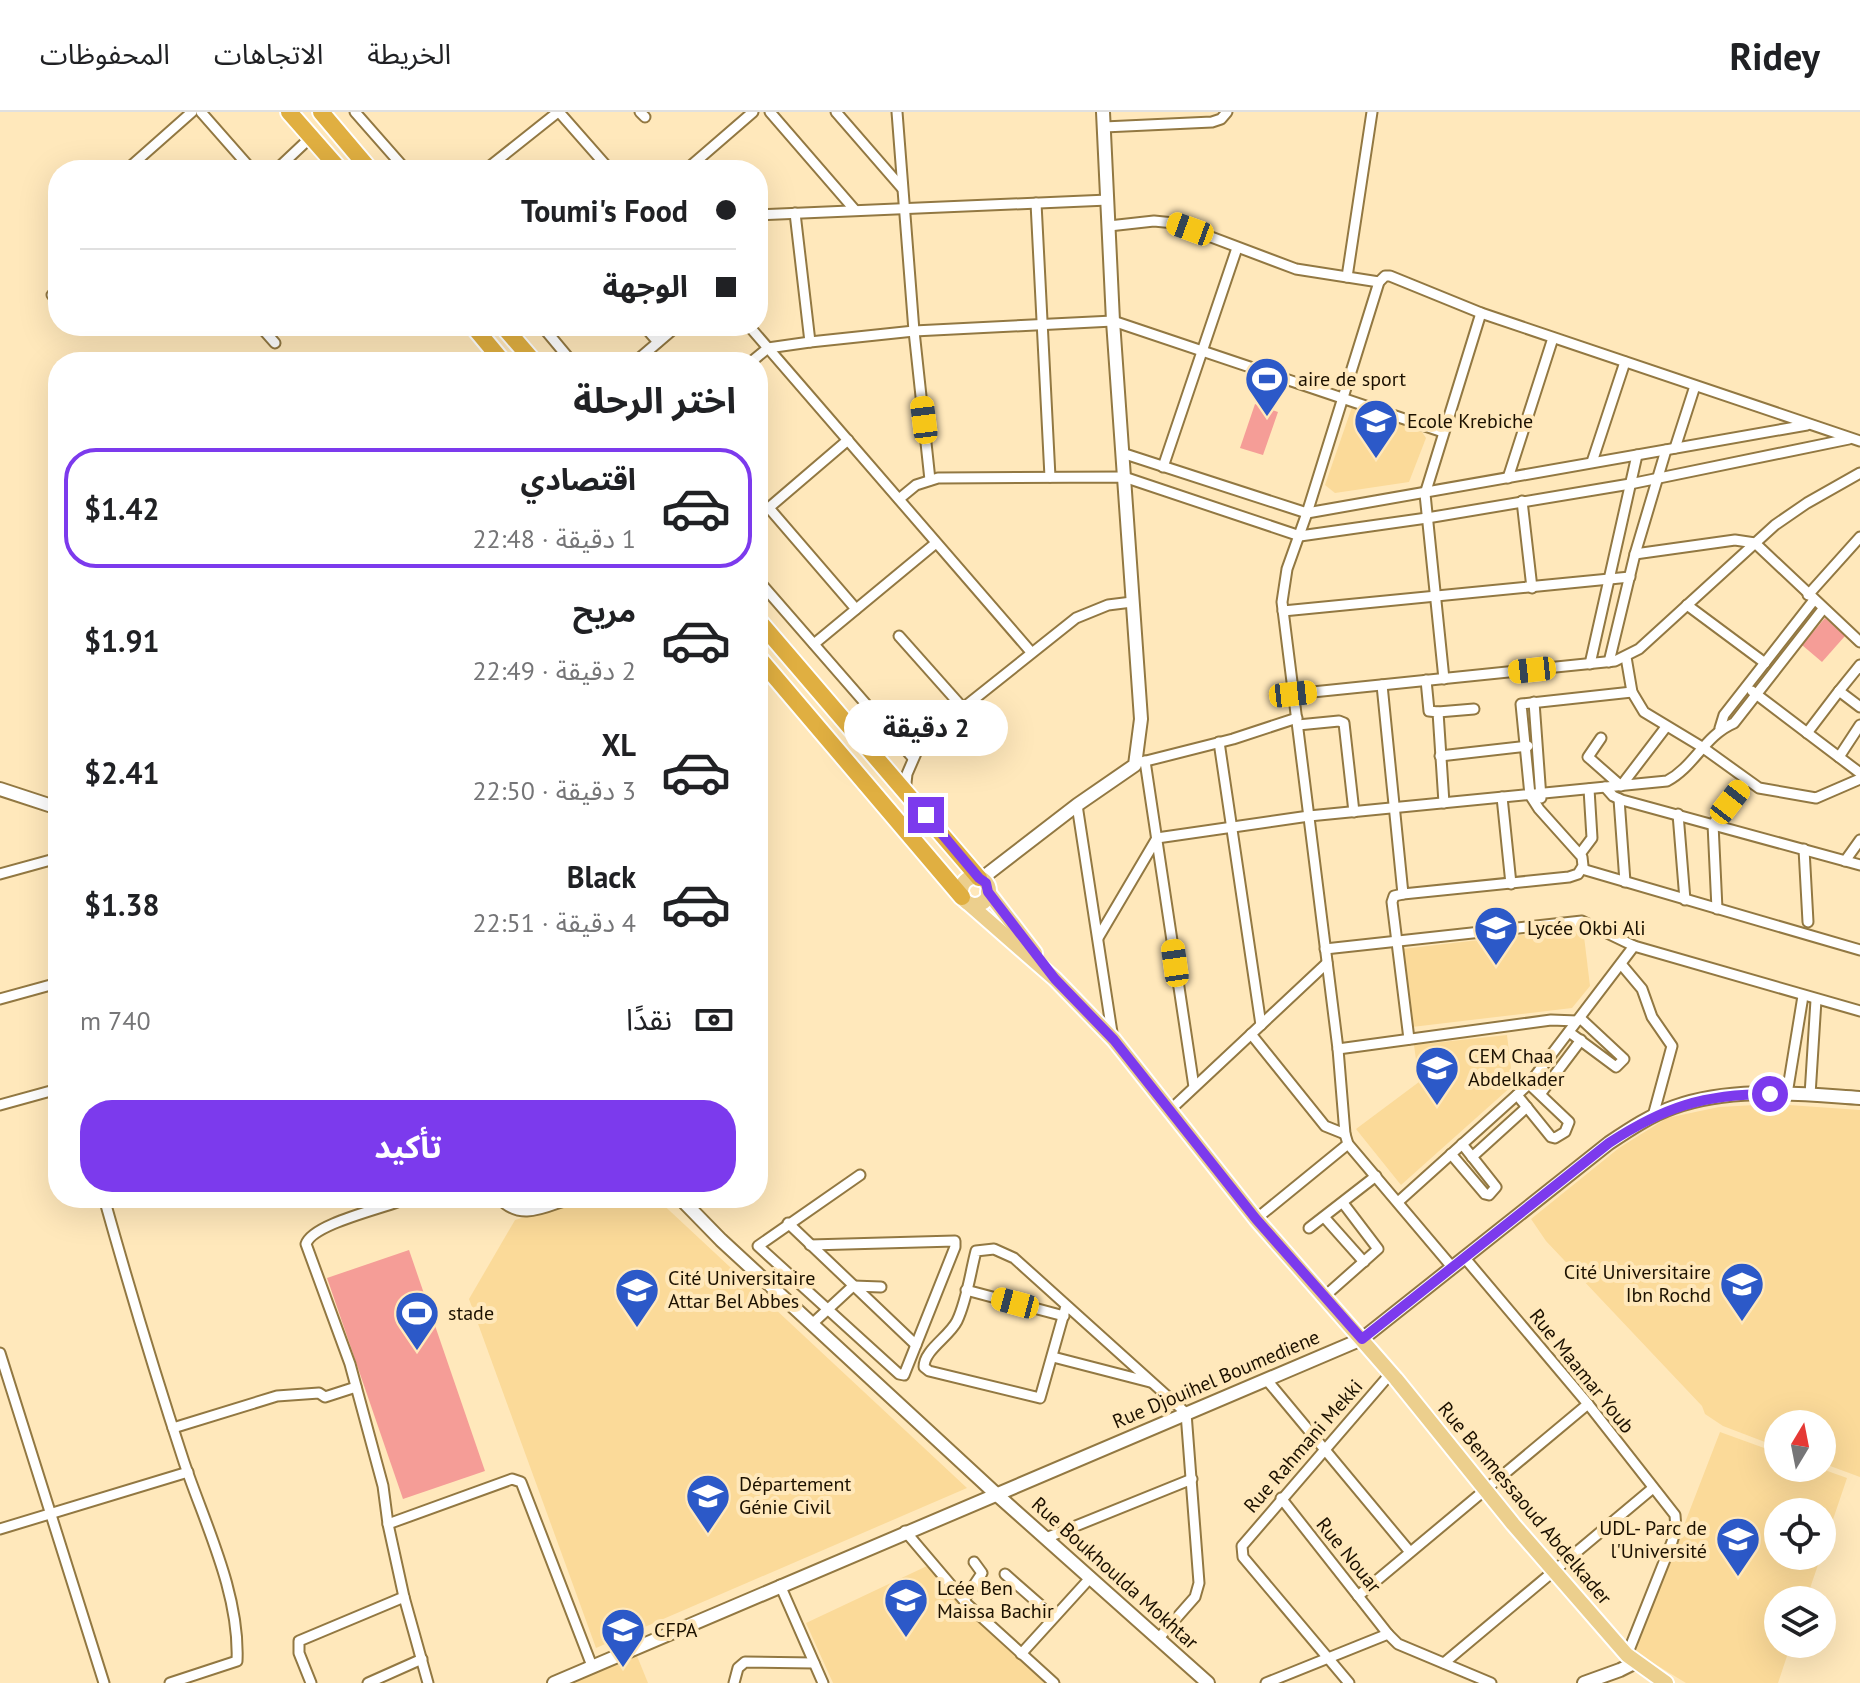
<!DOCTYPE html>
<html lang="ar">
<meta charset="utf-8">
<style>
:root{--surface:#fff;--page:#f2f2f2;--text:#202124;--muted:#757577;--line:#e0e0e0;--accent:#7c3aed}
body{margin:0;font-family:"PT Sans","Noto Sans Arabic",sans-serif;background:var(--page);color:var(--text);direction:rtl;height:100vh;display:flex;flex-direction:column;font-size:30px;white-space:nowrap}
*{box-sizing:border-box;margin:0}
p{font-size:26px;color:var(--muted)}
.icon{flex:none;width:44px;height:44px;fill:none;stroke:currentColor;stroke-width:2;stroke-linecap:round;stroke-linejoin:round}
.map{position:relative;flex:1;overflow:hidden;direction:ltr}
.details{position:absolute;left:48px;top:240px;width:720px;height:856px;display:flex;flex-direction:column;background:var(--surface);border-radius:32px;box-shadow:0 8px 32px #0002;direction:rtl}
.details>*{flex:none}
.hud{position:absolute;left:48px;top:48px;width:720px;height:176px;border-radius:32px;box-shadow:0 8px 32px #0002;direction:rtl;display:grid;align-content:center;height:176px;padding:0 32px;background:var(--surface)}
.needle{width:52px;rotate:10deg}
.fabs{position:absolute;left:1764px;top:1298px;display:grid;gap:16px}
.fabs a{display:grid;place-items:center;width:72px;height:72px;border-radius:50%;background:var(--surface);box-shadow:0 8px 32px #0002;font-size:40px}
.end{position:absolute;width:36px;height:36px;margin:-18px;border:10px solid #7c3aed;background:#fff;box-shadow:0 0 0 4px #fff}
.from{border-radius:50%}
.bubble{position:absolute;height:56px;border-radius:28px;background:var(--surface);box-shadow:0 8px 32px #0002;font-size:26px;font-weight:700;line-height:56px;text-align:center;direction:rtl}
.car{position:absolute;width:24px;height:48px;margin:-24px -12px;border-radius:10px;box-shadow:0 0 6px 2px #0007;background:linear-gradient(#f5c518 24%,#345 0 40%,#f5c518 0 76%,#345 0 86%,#f5c518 0)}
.hud b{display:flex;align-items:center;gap:28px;height:76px;font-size:30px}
.hud b+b{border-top:2px solid var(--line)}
.hud i{width:20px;height:20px;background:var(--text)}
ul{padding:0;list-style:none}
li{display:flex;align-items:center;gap:24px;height:120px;margin:0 16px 12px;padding:0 16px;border:4px solid transparent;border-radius:32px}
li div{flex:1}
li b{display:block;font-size:30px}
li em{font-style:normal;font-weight:700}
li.current{border-color:var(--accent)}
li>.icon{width:72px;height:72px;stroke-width:1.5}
h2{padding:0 32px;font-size:36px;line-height:96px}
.pay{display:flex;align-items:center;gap:20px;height:88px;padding:0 32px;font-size:30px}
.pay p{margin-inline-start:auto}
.action{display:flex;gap:16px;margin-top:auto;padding:16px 32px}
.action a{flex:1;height:92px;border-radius:32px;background:var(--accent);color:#fff;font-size:32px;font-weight:700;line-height:92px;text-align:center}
header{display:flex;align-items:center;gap:48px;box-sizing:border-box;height:112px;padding:0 40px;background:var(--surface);border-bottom:2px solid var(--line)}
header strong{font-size:38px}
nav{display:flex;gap:44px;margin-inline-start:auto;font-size:28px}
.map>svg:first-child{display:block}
.built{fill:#fbda99}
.green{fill:#f59d97}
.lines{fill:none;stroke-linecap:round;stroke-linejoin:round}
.street-casing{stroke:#927842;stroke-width:13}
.secondary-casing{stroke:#927842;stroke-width:16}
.primary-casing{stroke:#fff;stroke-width:18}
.highway-casing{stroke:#fff;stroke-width:20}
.street{stroke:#fff;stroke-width:9}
.secondary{stroke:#fff;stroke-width:12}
.primary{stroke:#eccf8d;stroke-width:14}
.highway{stroke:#e0af41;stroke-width:16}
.route{stroke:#7c3aed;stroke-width:10}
.labels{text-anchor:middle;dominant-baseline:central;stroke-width:8;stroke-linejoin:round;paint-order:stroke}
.poi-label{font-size:20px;fill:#1c1100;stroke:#ffe8bb;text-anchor:start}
.street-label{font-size:20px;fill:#1c1100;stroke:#ffe8bb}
</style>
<header>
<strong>Ridey</strong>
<nav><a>الخريطة</a><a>الاتجاهات</a><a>المحفوظات</a></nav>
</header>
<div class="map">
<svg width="1860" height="1571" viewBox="0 0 1860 1571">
<rect width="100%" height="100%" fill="#ffe8bb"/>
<!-- built -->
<g class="built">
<path d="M1352,295L1422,320L1426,326L1409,370L1335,381L1325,373Z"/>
<path d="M1583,816L1590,874L1572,896L1412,915L1402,837Z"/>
<path d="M1507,923L1513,973L1401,1073L1356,1017L1419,970L1414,933Z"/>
<path d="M1773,992L1860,998V1365L1822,1351V1312H1778V1335L1723,1314L1705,1302L1702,1294L1546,1129L1531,1107L1619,1036L1667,1006L1719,995Z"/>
<path d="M588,1086H656L967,1376L596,1536L469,1187L515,1108Z"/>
<path d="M1720,1320L1778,1341V1356H1819L1847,1366L1822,1440V1400H1778V1444H1821L1806,1488H1778V1532H1791L1778,1571H1686L1635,1540Z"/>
<path d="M927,1454L1014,1543L1045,1571H833L806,1511Z"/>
<path d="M637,1544L648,1571H572Z"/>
</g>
<!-- green -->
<g class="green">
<path d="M1255,292L1278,300L1263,343L1240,336Z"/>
<path d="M1825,506L1845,524L1822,550L1802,533Z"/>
<path d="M409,1138L485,1359L403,1387L327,1166Z"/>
</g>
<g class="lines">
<!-- street casing -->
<g class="street-casing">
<g id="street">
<path d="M201,0L252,58"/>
<path d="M355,0L406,58"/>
<path d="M559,0L610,58"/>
<path d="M640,0L645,5"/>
<path d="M770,0L854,97"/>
<path d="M836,0L902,76"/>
<path d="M897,0L914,219L930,368"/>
<path d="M1104,15L1212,10L1221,7L1227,0"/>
<path d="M129,58L132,53L192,0"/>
<path d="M276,58L311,25"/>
<path d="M485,58L558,0"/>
<path d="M686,58L753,0"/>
<path d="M1036,91L1050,365"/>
<path d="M795,101L810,230"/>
<path d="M758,103L1108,88"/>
<path d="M1109,114L1154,109L1174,111L1296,157L1379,170"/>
<path d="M1347,165L1372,0"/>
<path d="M52,183L58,177"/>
<path d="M260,214L275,231"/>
<path d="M542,214L572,250"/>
<path d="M644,214L658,230"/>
<path d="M749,214L1031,540"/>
<path d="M635,250L677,214"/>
<path d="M751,250L768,236L810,230L914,219L1113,209L1443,320"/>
<path d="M1675,336L1695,274"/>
<path d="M1122,341L1307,401L1807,313"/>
<path d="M1592,350L1625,250"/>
<path d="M1163,355L1237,136"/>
<path d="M1508,366L1553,226"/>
<path d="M899,387L916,373L938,366L1124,365L1300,424L1427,406L1630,372L1849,327"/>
<path d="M1522,389L1532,476"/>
<path d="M769,396L856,497"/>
<path d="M758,405L848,328"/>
<path d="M1635,442L1735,428L1755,431L1860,530"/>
<path d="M758,468L913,646"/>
<path d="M1808,483L1860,425"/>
<path d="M1687,493L1765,551"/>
<path d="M1283,499L1630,465"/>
<path d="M899,524L963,596"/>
<path d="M814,532L936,431"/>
<path d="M1626,545L1632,580L1644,600L1702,635L1759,676L1816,686L1860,667"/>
<path d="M1609,550L1635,442L1666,338"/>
<path d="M1590,552L1637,343"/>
<path d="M1444,567L1425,382L1481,201"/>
<path d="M1426,568L1429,599L1438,600L1444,691"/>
<path d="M1382,573L1403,782L1569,765L1578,762L1583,754L1582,745L1539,697L1530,683L1521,592L1632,580"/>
<path d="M1752,579L1860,661"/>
<path d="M1839,579L1860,553"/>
<path d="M1293,582L1615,549L1639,537L1775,413L1807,391L1860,361"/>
<path d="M1534,590L1541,686"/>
<path d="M1438,600L1474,597"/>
<path d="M1298,613L1339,609L1344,611L1354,700"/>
<path d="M1720,616L1724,603L1814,488"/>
<path d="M1807,621L1839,579L1860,595"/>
<path d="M1601,626L1588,645L1621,674L1666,615"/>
<path d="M1219,630L1261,913"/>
<path d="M1440,644L1528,634"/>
<path d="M1839,645L1860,613"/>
<path d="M1145,649L1194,975"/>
<path d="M1142,650L1233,627L1297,606"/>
<path d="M1605,675L1613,684L1622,688L1860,753"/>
<path d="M905,680L907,662L917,639L963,596L1076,506L1108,493L1132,490"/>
<path d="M1502,685L1511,772"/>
<path d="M1619,687L1625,770"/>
<path d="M1077,693L1113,927"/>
<path d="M1678,702L1685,788"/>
<path d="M1804,737L1808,810"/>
<path d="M1580,742L1592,726L1589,677"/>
<path d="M1845,749L1860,728"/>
<path d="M1582,757L1860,838"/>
<path d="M0,762L58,746"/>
<path d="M1403,782L1394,784L1392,790L1409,927"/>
<path d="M1717,797L1713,712L1747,668"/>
<path d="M1098,826L1157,726L1309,704L1667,669C1694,655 1705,623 1734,611L1823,497"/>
<path d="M1325,837L1582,809L1634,834L1860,899"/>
<path d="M1621,852L1642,877L1652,905L1672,934L1653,1004"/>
<path d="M0,887L58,871"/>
<path d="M1569,920L1616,955L1624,947L1580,906"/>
<path d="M1251,922L1325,1014L1345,1022"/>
<path d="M1338,937L1551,908L1577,909"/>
<path d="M1541,981L1581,928"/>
<path d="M1787,982L1803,884"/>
<path d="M1517,983L1551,1025L1555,1026L1565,1020L1569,1010L1529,972"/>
<path d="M1810,983L1816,888"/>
<path d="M0,993L58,977"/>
<path d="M1169,999L1327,851"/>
<path d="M1451,1042L1485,1082L1489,1083L1496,1075L1462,1032"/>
<path d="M1472,1045L1527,995"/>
<path d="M104,1086C129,1175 155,1262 184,1350C205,1412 240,1482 237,1549L170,1571"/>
<path d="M408,1086C386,1096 313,1111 306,1132L350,1252L383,1374L388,1412L404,1485L428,1571"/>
<path d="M499,1086C521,1111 546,1094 573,1086"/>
<path d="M1398,1090L1529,972L1634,834"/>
<path d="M1324,1105L1364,1150"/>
<path d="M1256,1107L1348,1032"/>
<path d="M788,1111L916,1233"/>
<path d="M1309,1116L1376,1064"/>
<path d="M810,1133L955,1129V1135L904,1263L899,1262L758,1134L860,1063"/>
<path d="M1464,1145L1588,1292L1675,1403L1676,1417L1672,1430L1627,1543"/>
<path d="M1452,1155L1348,1032L1345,1022L1338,937L1282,490L1287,457L1307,401L1379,170L1385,164H1390L1481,201L1860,329"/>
<path d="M966,1178L1064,1204"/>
<path d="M1325,1184L1378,1137L1343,1091"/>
<path d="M1066,1194L1040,1286L929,1259L924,1255C924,1238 949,1225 957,1209C967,1188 970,1162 976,1139L994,1137L1014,1146L1186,1301L1199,1471L1195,1485L1158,1527"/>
<path d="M812,1212L853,1174L881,1175"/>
<path d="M0,1241L104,1571"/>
<path d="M1053,1245L1150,1270"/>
<path d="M1266,1267L1410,1440"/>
<path d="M173,1316L277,1284L319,1281L325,1285L356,1275"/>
<path d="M1281,1386L1388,1522"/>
<path d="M388,1412L512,1367L521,1370L592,1554"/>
<path d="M0,1417L188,1360"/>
<path d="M905,1419L967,1492L1054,1571"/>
<path d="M1046,1426L1192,1367"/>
<path d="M1005,1462L1054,1505"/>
<path d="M780,1473L823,1571"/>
<path d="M1358,1484L1588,1292"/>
<path d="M964,1488L982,1461L974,1450"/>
<path d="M1021,1542L1091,1465"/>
<path d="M1444,1551L1653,1376"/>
<path d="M311,1571L299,1541V1529L404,1485"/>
<path d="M368,1571L422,1547"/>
<path d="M734,1571L738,1556L745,1550L814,1551"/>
<path d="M1266,1571L1388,1522L1398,1532L1491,1571"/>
<path d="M1349,1571L1243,1445L1242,1434L1391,1261"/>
</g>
</g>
<!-- secondary casing -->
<g class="secondary-casing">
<g id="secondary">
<path d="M0,677L58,696"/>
<path d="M981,767L1077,693L1135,653L1141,607L1113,209L1103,0"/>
<path d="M680,1086L721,1128L995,1381L1208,1571"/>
<path d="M554,1571L1362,1227L1609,1031C1630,1017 1651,1003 1674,995C1733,974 1799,982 1860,986"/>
<path d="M1584,1571L1620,1558L1636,1550"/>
</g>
</g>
<!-- primary casing -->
<g class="primary-casing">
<g id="primary">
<circle cx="975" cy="779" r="14"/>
<path d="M988,780L1035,841"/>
<path d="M968,791L1055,867L1114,928L1256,1107L1396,1267L1513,1412L1627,1543L1666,1571"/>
</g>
</g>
<!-- highway casing -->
<g class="highway-casing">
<g id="highway">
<path d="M289,0L340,58"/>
<path d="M321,0L370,58"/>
<path d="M473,214L503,250"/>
<path d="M503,214L534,250"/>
<path d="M758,508L979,766"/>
<path d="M758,545L962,785"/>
</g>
</g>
<!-- street -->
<use href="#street" class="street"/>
<!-- secondary -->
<use href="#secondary" class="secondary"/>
<!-- primary -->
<use href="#primary" class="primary"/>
<!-- highway -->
<use href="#highway" class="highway"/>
</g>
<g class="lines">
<!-- route -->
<path class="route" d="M926,703L979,766L986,771L988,780L1055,867L1114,928L1256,1107L1362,1227L1609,1031C1664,995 1704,982 1770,982"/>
</g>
<!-- icons -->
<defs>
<g id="stadium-pin" transform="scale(2.3)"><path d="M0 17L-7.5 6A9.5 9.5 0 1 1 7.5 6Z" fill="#2c59c8" stroke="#ffe8bb"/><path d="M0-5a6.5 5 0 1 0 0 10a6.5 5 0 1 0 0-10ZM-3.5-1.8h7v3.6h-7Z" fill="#fff"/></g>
<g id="school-pin" transform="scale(2.3)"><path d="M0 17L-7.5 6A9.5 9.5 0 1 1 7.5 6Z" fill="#2c59c8" stroke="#ffe8bb"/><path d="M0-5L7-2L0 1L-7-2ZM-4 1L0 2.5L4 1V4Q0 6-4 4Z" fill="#fff"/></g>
<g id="university-pin" transform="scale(2.3)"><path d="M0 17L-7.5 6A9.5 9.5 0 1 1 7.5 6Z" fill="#2c59c8" stroke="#ffe8bb"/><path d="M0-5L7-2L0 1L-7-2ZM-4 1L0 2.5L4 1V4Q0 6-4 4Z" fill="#fff"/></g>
</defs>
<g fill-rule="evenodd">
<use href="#stadium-pin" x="1267" y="267"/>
<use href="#school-pin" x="1376" y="309"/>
<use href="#university-pin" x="1496" y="816"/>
<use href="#university-pin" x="1437" y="956"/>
<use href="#university-pin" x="1742" y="1172"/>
<use href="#university-pin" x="637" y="1178"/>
<use href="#stadium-pin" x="417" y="1201"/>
<use href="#university-pin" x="708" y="1384"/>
<use href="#university-pin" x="1738" y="1427"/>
<use href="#school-pin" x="906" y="1488"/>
<use href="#university-pin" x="623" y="1518"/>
</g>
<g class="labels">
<!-- poi labels -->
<g class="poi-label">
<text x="1298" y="267">aire de sport</text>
<text x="1407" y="309">Ecole Krebiche</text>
<text x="1527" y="816">Lycée Okbi Ali</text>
<text x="1468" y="944">CEM Chaa<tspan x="1468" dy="23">Abdelkader</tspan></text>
<text x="1711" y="1160" text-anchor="end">Cité Universitaire<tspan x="1711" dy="23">Ibn Rochd</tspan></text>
<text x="668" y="1166">Cité Universitaire<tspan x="668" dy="23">Attar Bel Abbes</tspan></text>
<text x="448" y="1201">stade</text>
<text x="739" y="1372">Département<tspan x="739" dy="23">Génie Civil</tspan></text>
<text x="1707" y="1416" text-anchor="end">UDL- Parc de<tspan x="1707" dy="23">l'Université</tspan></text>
<text x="937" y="1476">Lcée Ben<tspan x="937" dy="23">Maissa Bachir</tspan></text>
<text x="654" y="1518">CFPA</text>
</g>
<!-- street labels -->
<g class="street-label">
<text transform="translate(1582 1259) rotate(51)">Rue Maamar Youb</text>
<text transform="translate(1216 1267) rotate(-23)">Rue Djouihel Boumediene</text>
<text transform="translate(1303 1334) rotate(-49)">Rue Rahmani Mekki</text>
<text transform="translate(1525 1391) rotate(50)">Rue Benmessaoud Abdelkader</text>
<text transform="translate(1349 1443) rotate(51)">Rue Nouar</text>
<text transform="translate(1115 1461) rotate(42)">Rue Boukhoulda Mokhtar</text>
</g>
</g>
</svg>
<div class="fabs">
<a><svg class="needle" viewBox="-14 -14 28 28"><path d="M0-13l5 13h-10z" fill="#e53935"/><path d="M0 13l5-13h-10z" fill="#757577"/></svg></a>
<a><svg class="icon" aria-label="locate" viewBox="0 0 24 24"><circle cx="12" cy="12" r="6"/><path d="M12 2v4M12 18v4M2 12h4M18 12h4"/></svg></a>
<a><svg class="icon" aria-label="layers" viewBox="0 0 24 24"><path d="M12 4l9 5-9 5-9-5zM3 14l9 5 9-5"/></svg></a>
</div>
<i class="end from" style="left:1770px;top:982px"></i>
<i class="end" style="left:926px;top:703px"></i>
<div class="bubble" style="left:844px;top:588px;width:164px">2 دقيقة</div>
<i class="car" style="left:1190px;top:117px;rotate:290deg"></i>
<i class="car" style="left:924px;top:308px;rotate:353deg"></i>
<i class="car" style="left:1532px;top:558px;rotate:264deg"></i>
<i class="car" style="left:1293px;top:582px;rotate:84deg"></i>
<i class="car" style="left:1730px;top:690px;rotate:38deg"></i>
<i class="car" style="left:1175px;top:851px;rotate:352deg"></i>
<i class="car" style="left:1015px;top:1191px;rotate:285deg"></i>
<div class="hud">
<b><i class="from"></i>Toumi's Food</b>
<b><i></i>الوجهة</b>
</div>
<section class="details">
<h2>اختر الرحلة</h2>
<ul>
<li class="current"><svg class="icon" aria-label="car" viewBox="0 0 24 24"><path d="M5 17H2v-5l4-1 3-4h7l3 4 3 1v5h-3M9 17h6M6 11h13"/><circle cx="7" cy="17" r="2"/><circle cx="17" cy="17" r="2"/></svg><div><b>اقتصادي</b><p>1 دقيقة · 22:48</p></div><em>$1.42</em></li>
<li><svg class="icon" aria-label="car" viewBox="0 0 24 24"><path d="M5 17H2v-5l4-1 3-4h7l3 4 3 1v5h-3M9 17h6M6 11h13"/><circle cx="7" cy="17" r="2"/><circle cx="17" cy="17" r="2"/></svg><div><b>مريح</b><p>2 دقيقة · 22:49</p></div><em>$1.91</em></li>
<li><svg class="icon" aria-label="car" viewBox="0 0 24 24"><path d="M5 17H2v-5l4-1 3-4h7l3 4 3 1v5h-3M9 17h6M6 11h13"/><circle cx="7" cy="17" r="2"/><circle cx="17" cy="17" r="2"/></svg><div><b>XL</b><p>3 دقيقة · 22:50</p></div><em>$2.41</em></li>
<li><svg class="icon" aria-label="car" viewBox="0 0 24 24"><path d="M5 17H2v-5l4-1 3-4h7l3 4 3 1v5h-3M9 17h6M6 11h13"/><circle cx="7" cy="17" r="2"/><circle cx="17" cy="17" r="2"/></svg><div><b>Black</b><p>4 دقيقة · 22:51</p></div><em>$1.38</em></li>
</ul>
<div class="pay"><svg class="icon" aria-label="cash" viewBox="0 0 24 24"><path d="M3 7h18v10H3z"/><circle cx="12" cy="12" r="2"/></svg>نقدًا<p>740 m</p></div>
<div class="action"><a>تأكيد</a></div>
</section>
</div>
